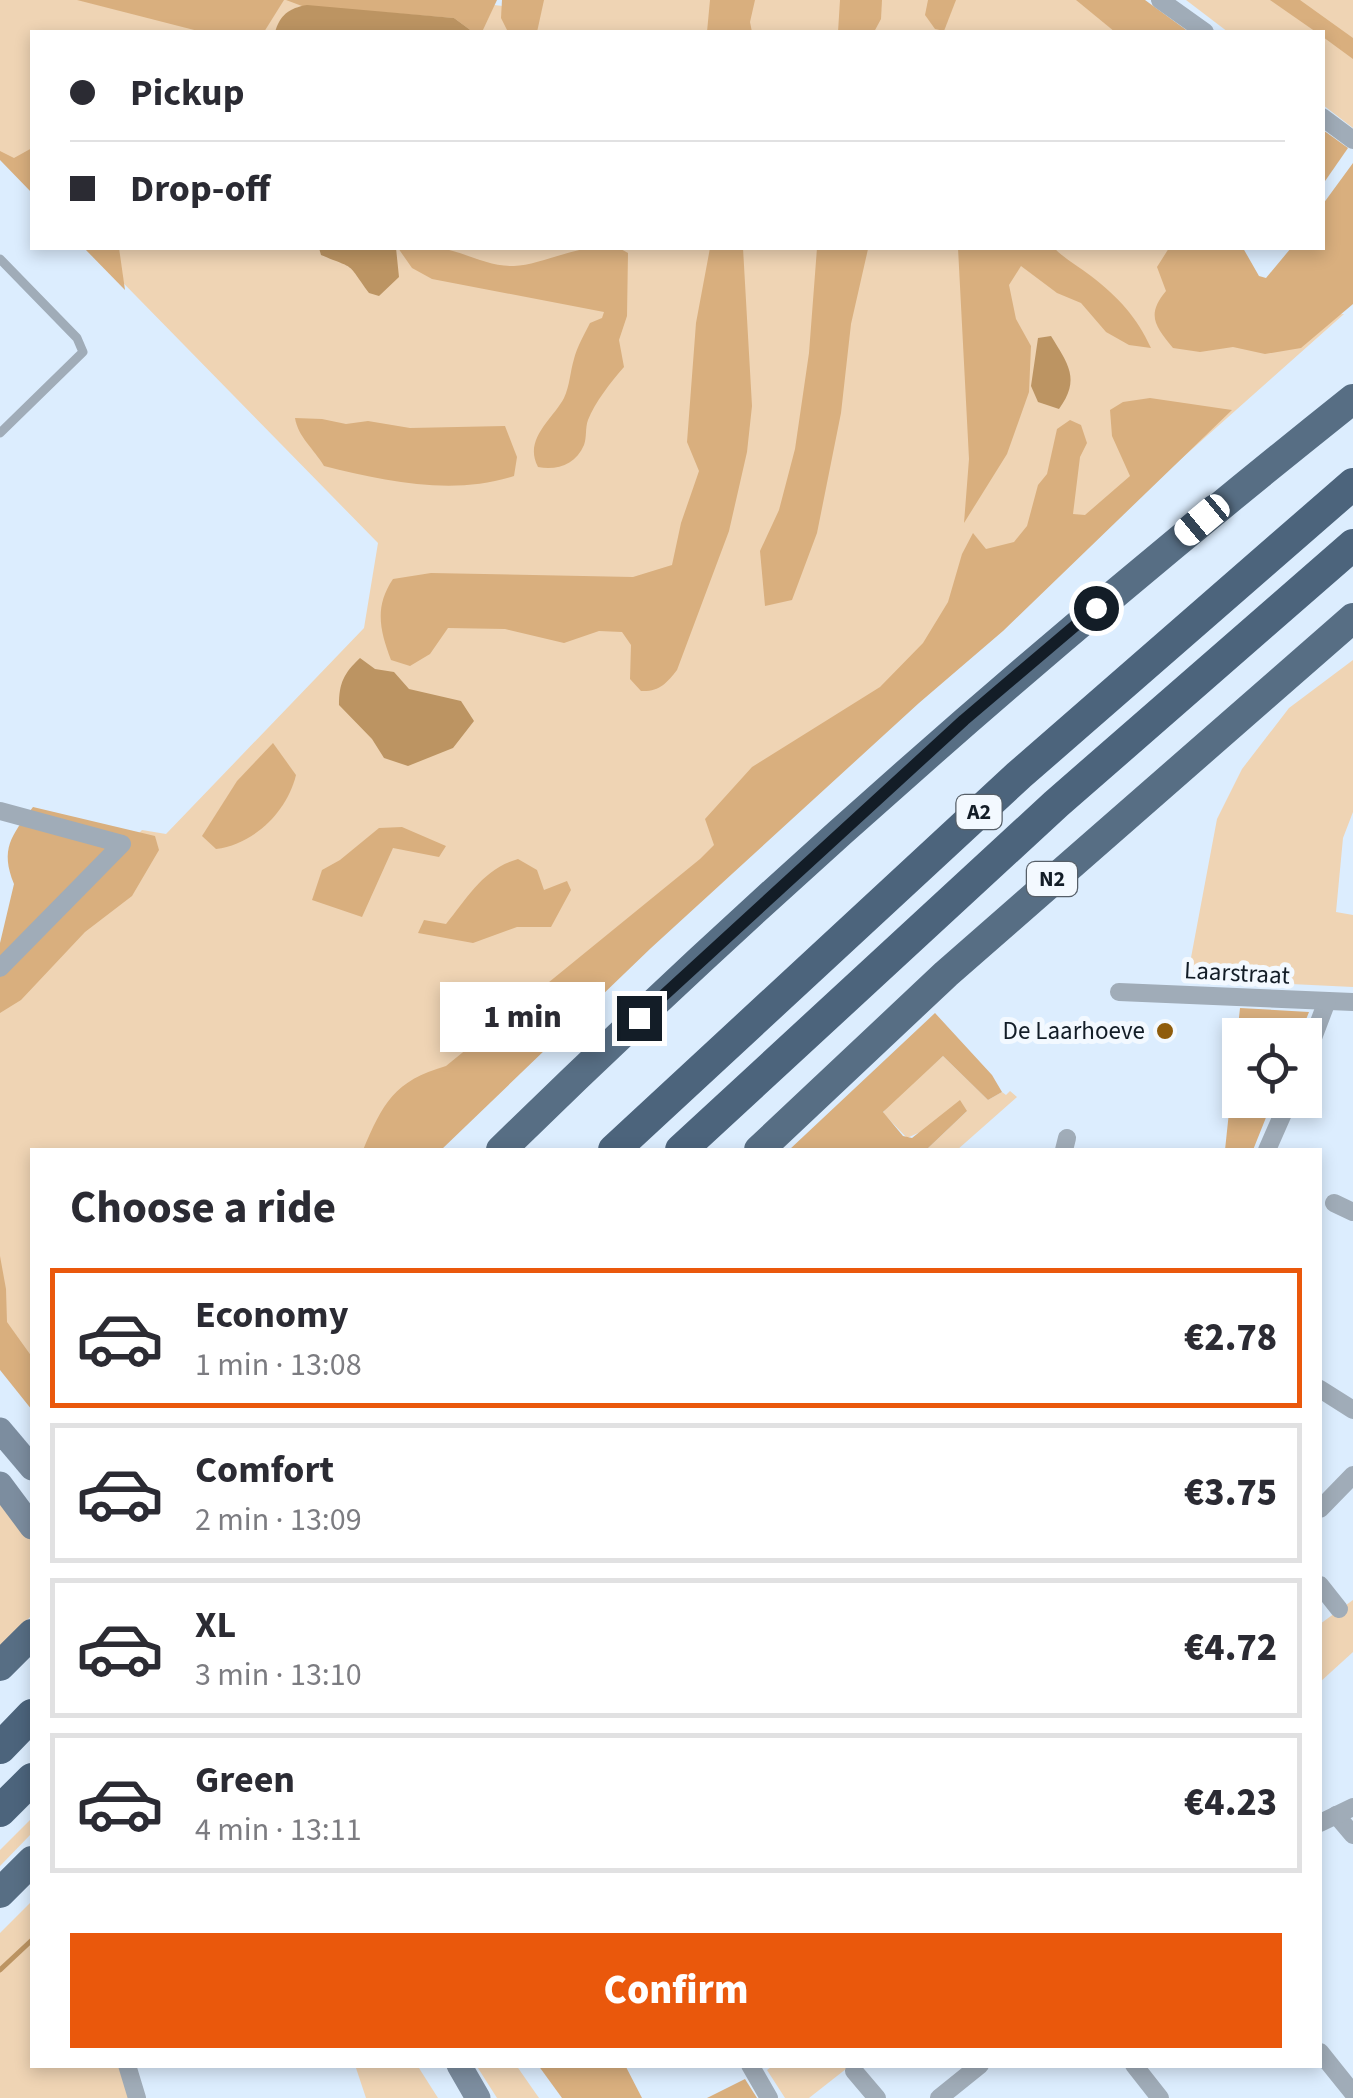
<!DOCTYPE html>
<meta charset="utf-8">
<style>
:root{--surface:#fff;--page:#f2f2f3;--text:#2b2b33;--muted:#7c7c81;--line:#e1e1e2;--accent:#ea580c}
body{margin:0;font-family:"Source Sans 3",sans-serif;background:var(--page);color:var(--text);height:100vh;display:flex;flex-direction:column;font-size:38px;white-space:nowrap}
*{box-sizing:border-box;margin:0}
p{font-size:32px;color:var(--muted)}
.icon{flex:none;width:55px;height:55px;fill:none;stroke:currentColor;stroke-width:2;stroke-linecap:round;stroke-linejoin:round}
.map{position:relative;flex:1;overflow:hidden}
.side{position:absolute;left:30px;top:1148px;width:1292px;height:920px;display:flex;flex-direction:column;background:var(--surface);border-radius:0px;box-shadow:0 5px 15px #0003}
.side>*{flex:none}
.banner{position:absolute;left:30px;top:30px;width:1295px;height:220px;border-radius:0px;box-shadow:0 5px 15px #0003;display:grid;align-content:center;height:220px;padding:0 40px;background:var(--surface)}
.buttons{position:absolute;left:1222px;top:1018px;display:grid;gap:20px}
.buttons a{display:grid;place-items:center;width:100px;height:100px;border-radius:0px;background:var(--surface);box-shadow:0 5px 15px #0003;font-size:50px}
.end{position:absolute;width:45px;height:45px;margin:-22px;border:12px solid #131d27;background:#fff;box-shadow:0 0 0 5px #fff}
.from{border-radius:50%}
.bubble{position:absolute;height:70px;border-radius:0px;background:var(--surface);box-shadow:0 5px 15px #0003;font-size:32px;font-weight:800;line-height:70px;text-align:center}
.car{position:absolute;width:30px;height:60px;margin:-30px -15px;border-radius:12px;box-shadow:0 0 8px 2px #0007;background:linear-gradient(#fff 24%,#345 0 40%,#fff 0 76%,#345 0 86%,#fff 0)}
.banner b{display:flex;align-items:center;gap:35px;height:95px;font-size:38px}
.banner b+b{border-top:2px solid var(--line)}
.banner i{width:25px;height:25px;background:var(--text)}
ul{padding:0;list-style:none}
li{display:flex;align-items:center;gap:30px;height:140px;margin:0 20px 15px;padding:0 20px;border:5px solid var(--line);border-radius:0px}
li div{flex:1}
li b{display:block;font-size:38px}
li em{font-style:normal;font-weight:800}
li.current{border-color:var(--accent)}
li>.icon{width:90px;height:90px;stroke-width:1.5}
h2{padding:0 40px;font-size:45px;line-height:120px}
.cta{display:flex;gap:20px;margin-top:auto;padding:20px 40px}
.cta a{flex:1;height:115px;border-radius:0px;background:var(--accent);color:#fff;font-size:40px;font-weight:800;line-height:115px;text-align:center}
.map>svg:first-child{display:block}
.green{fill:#efd4b4}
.forest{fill:#d9af7e}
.water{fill:#bc9462}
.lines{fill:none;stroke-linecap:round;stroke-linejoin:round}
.stream{stroke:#bc9462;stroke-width:5}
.service{stroke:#a0acb8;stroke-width:9}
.minor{stroke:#a0acb8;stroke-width:18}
.secondary{stroke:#7c8d9f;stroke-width:25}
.trunk{stroke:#576e84;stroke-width:30}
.motorway{stroke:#4c647c;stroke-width:32}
.route{stroke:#131d27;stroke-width:12}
.poi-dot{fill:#8f5c0b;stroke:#f3f9ff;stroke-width:4}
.labels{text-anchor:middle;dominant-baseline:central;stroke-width:10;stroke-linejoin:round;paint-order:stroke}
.shield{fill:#f3f9ff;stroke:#565f68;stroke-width:2.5}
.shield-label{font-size:22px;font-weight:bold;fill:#131d27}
.street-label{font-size:25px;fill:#131d27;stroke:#f3f9ff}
.poi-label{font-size:25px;fill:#131d27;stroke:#f3f9ff;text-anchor:end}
</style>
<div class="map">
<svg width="1353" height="2098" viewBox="0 0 1353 2098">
<rect width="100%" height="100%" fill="#dcedfe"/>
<!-- green -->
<g class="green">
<path d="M0,0H449L503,6L504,0H1136L1181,32H32V188L0,154Z"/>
<path d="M1186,0H1353V128L1323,105L1322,32H1228Z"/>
<path d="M89,248H1177L1172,289L1162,326L1344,314L910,700L419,1150H32V1389L0,1350V976L142,830L166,834L364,628L378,543Z"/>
<path d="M1353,660V812L1343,838L1336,912L1353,915V987L1187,979L1217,819L1242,769L1289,708Z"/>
<path d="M943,1056L988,1100L1002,1092L1006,1095L1010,1091L1017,1097L957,1150H926L967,1111L907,1138L883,1113L889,1104Z"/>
<path d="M0,1495L32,1536V1615L0,1648Z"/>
<path d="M1353,1600V1652L1320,1682V1624Z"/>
<path d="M32,1818V1833L0,1866V1850Z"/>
<path d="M32,1901V2065H121L132,2098H0V1933Z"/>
<path d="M355,2065H417L438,2098H366Z"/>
<path d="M476,2065H516L539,2098H497Z"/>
<path d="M774,2065H851L809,2098H785L767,2070Z"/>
</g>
<!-- forest -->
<g class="forest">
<path d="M77,0H284L264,32H202Z"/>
<path d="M286,0H497L482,32H473L454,18L302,6Z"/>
<path d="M502,0H544L537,32H508L501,18Z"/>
<path d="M710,0H755L750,22L752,32H707Z"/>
<path d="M840,0H882L881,19L874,32H838Z"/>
<path d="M928,0H956L944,31L935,29L925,15Z"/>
<path d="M1076,0H1145L1189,32H1115Z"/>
<path d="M1270,0H1300L1353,38V59L1323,37L1322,32H1316Z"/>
<path d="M1323,130L1348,148L1323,184Z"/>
<path d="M32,148V193L0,160V151L14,158Z"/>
<path d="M1353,163V304L1301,348L1265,354L1233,347L1200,352L1173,348C1155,326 1146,315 1166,291L1157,267L1169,248H1243L1259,276L1266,278L1291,248H1322L1323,204Z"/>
<path d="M84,248H119L125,290Z"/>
<path d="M398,248C411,247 425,246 438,248C461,250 487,267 514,266C547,265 599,233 628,253L627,316L619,340L624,367C611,382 595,402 588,420C585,428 587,437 584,445C576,464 557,471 538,467C523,439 553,419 564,398C570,385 570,372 574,359C577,347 584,335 590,323L602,318L604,312L432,279L412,268Z"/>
<path d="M710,248H743L752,406L747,452L729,531L677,670C667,683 659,692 641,691L630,679L631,645L622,632L599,631L564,643L505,629L448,628L430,654L410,666L391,660C380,631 374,607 393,579L431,573L633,577L672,565L681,523L699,471L687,442L696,323Z"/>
<path d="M817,248L868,249L851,324L841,413L817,533L792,600L765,606L760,551L779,510L795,449L809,353Z"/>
<path d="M958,248H1054C1066,260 1078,266 1091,276C1119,298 1136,316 1151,348L1129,345L1106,332L1081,303L1057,293L1021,266L1009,285L1016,319L1031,346L1029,392L1007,454L964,523L969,459Z"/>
<path d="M1150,398L1232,410L1003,631L919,703L651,948L441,1150H363C383,1103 394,1081 446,1066L700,859L714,845L705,819L752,767L880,687L923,643L948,602L962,554L973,533L986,549L1014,542L1027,526L1038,485L1047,474L1057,429L1070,420L1081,425L1087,443L1080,457L1073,514L1085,515L1130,476L1112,436L1110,410L1123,402Z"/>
<path d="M295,418L322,419L346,424L368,421L410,428L505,426L517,457L514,476C453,496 384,481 324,466C314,449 298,437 295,418Z"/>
<path d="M273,743L296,775C287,812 254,844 216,849L202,836L237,781Z"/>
<path d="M33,807L155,836L159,850L132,896L85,932L21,1000L0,1013V943L14,884C0,849 11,836 33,807Z"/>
<path d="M402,827L446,846L439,857L393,848L362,917L312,900L322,870L340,860L379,828Z"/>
<path d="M518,859L537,870L544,890L567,881L571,890L551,927H517L473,943L418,933L424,920L446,924C468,897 483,869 518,859Z"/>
<path d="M1240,1008L1309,1012L1300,1035H1240V1100H1273L1253,1150H1225Z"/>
<path d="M935,1013L992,1075L1002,1092L988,1100L943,1056L883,1112L903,1136L912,1138L960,1100L967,1111L926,1150H789Z"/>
<path d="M0,1256L6,1289L7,1322L32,1357V1410L0,1370Z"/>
<path d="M538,2065H625L642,2098H562Z"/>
<path d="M745,2079L757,2098H707Z"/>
</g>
<!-- water -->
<g class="water">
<path d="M307,5L454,18L473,32H275C280,15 289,8 307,5Z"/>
<path d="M319,248H396L399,277L379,296L369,293C346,261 357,270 321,255Z"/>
<path d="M1051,336C1068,364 1081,379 1059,409L1038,402L1031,386L1038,338Z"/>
<path d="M360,658L375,669L394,672L409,689L461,701L474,721L453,748L408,766L384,758L372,739L339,705C339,683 344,673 360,658Z"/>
</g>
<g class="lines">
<!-- stream -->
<path class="stream" d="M0,1970L32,1940"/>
<!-- service -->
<path class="service" d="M0,259L77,338L83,352L0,433"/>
<!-- minor -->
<g class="minor">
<path d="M1160,0L1205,32"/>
<path d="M1322,117L1353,140"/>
<path d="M0,811L122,844L0,968"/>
<path d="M1119,992L1353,1002"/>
<path d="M1305,1059L1327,1001"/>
<path d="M1064,1150L1067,1138"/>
<path d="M1267,1150L1289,1100"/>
<path d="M1334,1203L1353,1212"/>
<path d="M1320,1389L1353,1410"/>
<path d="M1320,1509L1353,1475"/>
<path d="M1320,1585L1339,1609"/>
<path d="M1336,1815L1353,1835"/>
<path d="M1320,1823L1353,1807"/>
<path d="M1320,2052L1353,2093"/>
<path d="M127,2065L137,2098"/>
<path d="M750,2065L769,2098"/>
<path d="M1134,2065L1160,2098"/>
<path d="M854,2071L877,2098"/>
<path d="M939,2098L980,2065"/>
</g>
<!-- secondary -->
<g class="secondary">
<path d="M0,1430L32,1468"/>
<path d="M0,1484L32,1527"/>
<path d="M459,2065L478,2098"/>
</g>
<!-- trunk -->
<g class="trunk">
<path d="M501,1150C772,885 1057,635 1353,399"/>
<path d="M759,1150L946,974L1353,618"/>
<path d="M0,1666L32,1634"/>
<path d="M0,1893L32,1861"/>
</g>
<!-- motorway -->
<g class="motorway">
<path d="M614,1150L1019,775L1353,484"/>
<path d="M681,1150L1056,804L1353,545"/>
<path d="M0,1748L32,1715"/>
<path d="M0,1811L32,1779"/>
</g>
</g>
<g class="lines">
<!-- route -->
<path class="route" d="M639,1018L964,720L1096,608"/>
</g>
<!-- markers -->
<circle class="poi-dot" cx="1165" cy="1031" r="10"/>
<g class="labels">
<!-- shield labels -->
<g class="shield">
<rect x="956.5" y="795" width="45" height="34" rx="8"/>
<rect x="1027" y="862" width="50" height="34" rx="8"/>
</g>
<g class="shield-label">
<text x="979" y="812">A2</text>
<text x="1052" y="879">N2</text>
</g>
<!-- street labels -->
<g class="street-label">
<text transform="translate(1237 973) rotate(3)">Laarstraat</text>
</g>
<!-- poi labels -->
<g class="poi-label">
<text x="1145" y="1031">De Laarhoeve</text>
</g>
</g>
</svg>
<div class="buttons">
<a><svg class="icon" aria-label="locate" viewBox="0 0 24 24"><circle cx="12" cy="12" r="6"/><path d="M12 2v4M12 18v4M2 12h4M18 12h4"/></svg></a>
</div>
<i class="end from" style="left:1096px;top:608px"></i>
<i class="end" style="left:639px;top:1018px"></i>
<div class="bubble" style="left:440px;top:982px;width:165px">1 min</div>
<i class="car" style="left:1202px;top:520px;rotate:230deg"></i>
<div class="banner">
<b><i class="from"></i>Pickup</b>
<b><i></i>Drop-off</b>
</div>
<section class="side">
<h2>Choose a ride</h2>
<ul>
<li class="current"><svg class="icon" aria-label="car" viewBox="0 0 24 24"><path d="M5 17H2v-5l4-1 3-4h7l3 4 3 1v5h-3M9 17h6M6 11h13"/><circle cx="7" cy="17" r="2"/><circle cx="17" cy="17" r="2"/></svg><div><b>Economy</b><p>1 min · 13:08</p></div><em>€2.78</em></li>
<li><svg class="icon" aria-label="car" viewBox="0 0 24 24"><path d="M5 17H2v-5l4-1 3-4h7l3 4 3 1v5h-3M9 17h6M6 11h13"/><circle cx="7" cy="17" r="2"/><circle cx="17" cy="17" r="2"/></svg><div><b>Comfort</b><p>2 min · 13:09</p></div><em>€3.75</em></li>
<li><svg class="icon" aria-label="car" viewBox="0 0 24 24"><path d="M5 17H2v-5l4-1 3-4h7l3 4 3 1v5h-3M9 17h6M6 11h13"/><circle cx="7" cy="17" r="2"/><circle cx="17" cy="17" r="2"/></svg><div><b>XL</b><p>3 min · 13:10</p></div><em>€4.72</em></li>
<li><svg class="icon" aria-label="car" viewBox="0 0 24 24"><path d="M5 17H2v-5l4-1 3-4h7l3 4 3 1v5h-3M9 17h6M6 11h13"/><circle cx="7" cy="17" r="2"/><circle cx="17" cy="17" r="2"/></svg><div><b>Green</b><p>4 min · 13:11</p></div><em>€4.23</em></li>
</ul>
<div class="cta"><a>Confirm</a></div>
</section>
</div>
